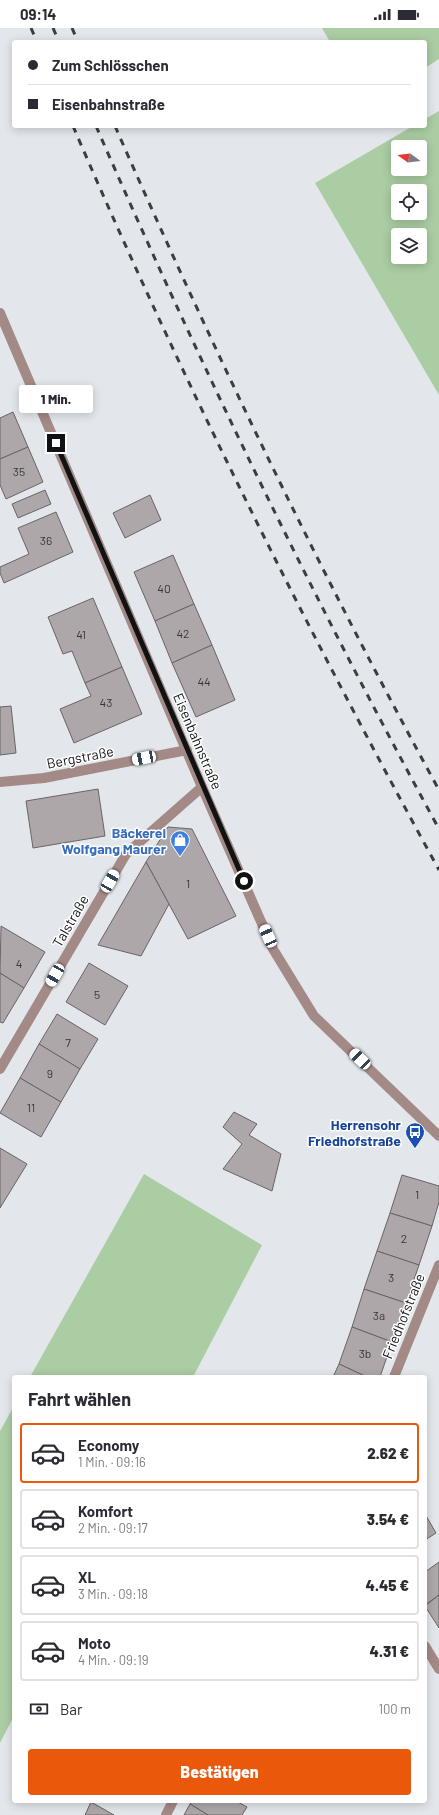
<!DOCTYPE html>
<html lang="de">
<meta charset="utf-8">
<style>
:root{--surface:#fff;--page:#f2f2f3;--text:#2b2b33;--muted:#7c7c81;--line:#e1e1e2;--accent:#ea580c}
body{margin:0;font-family:Barlow,sans-serif;background:var(--page);color:var(--text);height:100vh;display:flex;flex-direction:column;font-size:15px;white-space:nowrap}
*{box-sizing:border-box;margin:0}
p{font-size:13px;color:var(--muted)}
.icon{flex:none;width:22px;height:22px;fill:none;stroke:currentColor;stroke-width:2;stroke-linecap:round;stroke-linejoin:round}
.map{position:relative;flex:1;overflow:hidden}
.details{position:absolute;left:12px;top:1347px;width:415px;height:428px;display:flex;flex-direction:column;background:var(--surface);border-radius:4px;box-shadow:0 2px 10px #0003}
.details>*{flex:none}
.banner{position:absolute;left:12px;top:12px;width:415px;height:88px;border-radius:4px;box-shadow:0 2px 10px #0003;display:grid;align-content:center;height:88px;padding:0 16px;background:var(--surface)}
.needle{width:26px;rotate:285deg}
.controls{position:absolute;left:391px;top:112px;display:grid;gap:8px}
.controls a{display:grid;place-items:center;width:36px;height:36px;border-radius:4px;background:var(--surface);box-shadow:0 2px 10px #0003;font-size:20px}
.end{position:absolute;width:18px;height:18px;margin:-9px;border:5px solid #111213;background:#fff;box-shadow:0 0 0 2px #fff}
.from{border-radius:50%}
.bubble{position:absolute;height:28px;border-radius:4px;background:var(--surface);box-shadow:0 2px 10px #0003;font-size:13px;font-weight:800;line-height:28px;text-align:center}
.car{position:absolute;width:12px;height:24px;margin:-12px -6px;border-radius:5px;box-shadow:0 0 3px 1px #0007;background:linear-gradient(#fff 24%,#345 0 40%,#fff 0 76%,#345 0 86%,#fff 0)}
.banner b{display:flex;align-items:center;gap:14px;height:38px;font-size:15px}
.banner b+b{border-top:1px solid var(--line)}
.banner i{width:10px;height:10px;background:var(--text)}
ul{padding:0;list-style:none}
li{display:flex;align-items:center;gap:12px;height:60px;margin:0 8px 6px;padding:0 8px;border:2px solid var(--line);border-radius:4px}
li div{flex:1}
li b{display:block;font-size:15px}
li em{font-style:normal;font-weight:800}
li.on{border-color:var(--accent)}
li>.icon{width:36px;height:36px;stroke-width:1.5}
h2{padding:0 16px;font-size:18px;line-height:48px}
.pay{display:flex;align-items:center;gap:10px;height:44px;padding:0 16px;font-size:15px}
.pay p{margin-inline-start:auto}
.action{display:flex;gap:8px;margin-top:auto;padding:8px 16px}
.action a{flex:1;height:46px;border-radius:4px;background:var(--accent);color:#fff;font-size:16px;font-weight:800;line-height:46px;text-align:center}
.status{display:flex;justify-content:space-between;align-items:center;height:28px;padding:0 20px;background:var(--surface);direction:ltr}
.status svg{height:11px;fill:currentColor}
.map>svg:first-child{display:block}
.green{fill:#abcda3;fill-rule:evenodd}
.building{fill:#ada7a9;stroke:#696466}
.lines{fill:none;stroke-linecap:round;stroke-linejoin:round}
.street{stroke:#a38a86;stroke-width:10}
.rail{stroke:#3b3d3e;stroke-width:3;stroke-dasharray:7 7;stroke-linecap:butt}
.route{stroke:#111213;stroke-width:5}
.labels{text-anchor:middle;dominant-baseline:central;stroke-width:3;stroke-linejoin:round;paint-order:stroke}
.number-label{font-size:12px;fill:#383738}
.street-label{font-size:14px;fill:#111213;stroke:#fff}
.shop-label{font-size:14px;font-weight:bold;fill:#366cbe;stroke:#fff;text-anchor:end}
.transit-label{font-size:14px;font-weight:bold;fill:#164399;stroke:#fff;text-anchor:end}
</style>
<div class="status"><b>09:14</b><svg viewBox="0 0 49 12"><path d="M0 12V9h3v3zM5 12V6h3v6zM10 12V3h3v9zM15 12V0h3v12zM26 1h20v11H26zM47 4h2v5h-2z"/></svg></div>
<div class="map">
<svg width="439" height="1787" viewBox="0 0 439 1787">
<rect width="100%" height="100%" fill="#e3e7eb"/>
<!-- green -->
<g class="green">
<path d="M322,0H439V31L425,40V14H330Z"/>
<path d="M439,83V367L315,155L413,98H425V91ZM398,119H420V141H398ZM398,163H420V185H398ZM398,207H420V229H398Z"/>
<path d="M144,1146L262,1217L193,1349H30Z"/>
<path d="M14,1378V1688L0,1715V1403Z"/>
</g>
<!-- building -->
<g class="building">
<path d="M13,384L28,419L0,431V390Z"/>
<path d="M28,419L43,454L6,471L0,457V431Z"/>
<path d="M45,462L51,476L18,490L12,476Z"/>
<path d="M150,467L161,492L125,510L113,485Z"/>
<path d="M56,484L73,524L4,555L0,545V539L29,526L18,500Z"/>
<path d="M173,527L194,576L155,593L134,544Z"/>
<path d="M93,570L122,639L85,655L72,623L63,626L48,589Z"/>
<path d="M194,576L212,617L172,635L155,593Z"/>
<path d="M212,617L235,672L196,689L172,635Z"/>
<path d="M122,639L142,686L74,715L60,681L91,668L85,655Z"/>
<path d="M11,678L16,725L0,727V679Z"/>
<path d="M98,761L105,808L33,820L26,773Z"/>
<path d="M168,799L192,801L236,888L188,911L146,834Z"/>
<path d="M146,834L169,876L141,928L98,917Z"/>
<path d="M1,898L45,924L24,960L0,945Z"/>
<path d="M89,935L128,958L105,997L66,974Z"/>
<path d="M0,945L24,960L3,995L0,994Z"/>
<path d="M57,986L98,1011L80,1041L39,1016Z"/>
<path d="M39,1016L80,1041L61,1074L20,1050Z"/>
<path d="M20,1050L61,1074L41,1109L0,1085Z"/>
<path d="M234,1084L257,1096L249,1107L281,1126L272,1163L223,1141L242,1116L223,1099Z"/>
<path d="M0,1120L27,1136L0,1180Z"/>
<path d="M402,1147L439,1158V1174L432,1198L390,1185Z"/>
<path d="M390,1185L432,1198L419,1237L377,1223Z"/>
<path d="M377,1223L419,1237L406,1275L364,1261Z"/>
<path d="M364,1261L406,1275L392,1314L352,1299Z"/>
<path d="M352,1299L392,1314L380,1349H367L339,1336Z"/>
<path d="M339,1336L367,1349H333Z"/>
<path d="M425,1486L436,1505L425,1512Z"/>
<path d="M439,1534V1567L425,1577V1544Z"/>
<path d="M439,1567V1600L425,1578Z"/>
<path d="M192,1773H236L247,1779L242,1787H208L190,1776Z"/>
<path d="M91,1774L114,1787H85Z"/>
<path d="M190,1776L208,1787H184Z"/>
</g>
<g class="lines">
<!-- street -->
<g class="street">
<path d="M0,285L202,759L273,921L314,988L439,1108"/>
<path d="M0,754L44,750L187,722"/>
<path d="M0,1041L126,826L202,759"/>
<path d="M394,1349L439,1237"/>
<path d="M425,1618L439,1641"/>
<path d="M166,1787L173,1773"/>
</g>
<!-- rail -->
<g class="rail">
<path d="M31,0L37,14"/>
<path d="M53,0L59,14"/>
<path d="M72,0L78,14"/>
<path d="M73,98C182,352 306,600 439,842"/>
<path d="M96,98C200,337 314,572 439,801"/>
<path d="M115,98C214,324 321,546 439,762"/>
</g>
</g>
<g class="lines">
<!-- route -->
<path class="route" d="M56,415L244,853"/>
</g>
<!-- icons -->
<defs>
<g id="shop-pin" transform="scale(1)"><path d="M0 17L-7.5 6A9.5 9.5 0 1 1 7.5 6Z" fill="#3f7fe0" stroke="#fff"/><path d="M-5-2.5h2.3a2.7 3.5 0 0 1 5.4 0H5L5.5 6h-11ZM-1.5-2.5h3a1.5 2.3 0 0 0-3 0Z" fill="#fff"/></g>
<g id="bus-pin" transform="scale(1)"><path d="M0 17L-7.5 6A9.5 9.5 0 1 1 7.5 6Z" fill="#1a4fb4" stroke="#fff"/><path d="M-5-6H5V4H4V6H2V4H-2V6H-4V4H-5ZM-3.5-4V0h7V-4ZM-3.5 1.2v1.5H-2V1.2ZM2 1.2v1.5H3.5V1.2Z" fill="#fff"/></g>
</defs>
<g fill-rule="evenodd">
<use href="#shop-pin" x="180" y="812"/>
<use href="#bus-pin" x="415" y="1104"/>
</g>
<g class="labels">
<!-- number labels -->
<g class="number-label">
<text x="19" y="443">35</text>
<text x="46" y="512">36</text>
<text x="164" y="560">40</text>
<text x="183" y="605">42</text>
<text x="81" y="606">41</text>
<text x="204" y="653">44</text>
<text x="106" y="674">43</text>
<text x="188" y="855">1</text>
<text x="19" y="935">4</text>
<text x="97" y="966">5</text>
<text x="68" y="1014">7</text>
<text x="50" y="1045">9</text>
<text x="31" y="1079">11</text>
<text x="417" y="1166">1</text>
<text x="404" y="1210">2</text>
<text x="391" y="1249">3</text>
<text x="379" y="1287">3a</text>
<text x="365" y="1325">3b</text>
</g>
<!-- street labels -->
<g class="street-label">
<text transform="translate(198 713) rotate(67)">Eisenbahnstraße</text>
<text transform="translate(80 729) rotate(-11)">Bergstraße</text>
<text transform="translate(70 893) rotate(-60)">Talstraße</text>
<text transform="translate(403 1288) rotate(-68)">Friedhofstraße</text>
</g>
<!-- shop labels -->
<g class="shop-label">
<text x="166" y="804">Bäckerei<tspan x="166" dy="16">Wolfgang Maurer</tspan></text>
</g>
<!-- transit labels -->
<g class="transit-label">
<text x="401" y="1096">Herrensohr<tspan x="401" dy="16">Friedhofstraße</tspan></text>
</g>
</g>
</svg>
<div class="controls">
<a><svg class="needle" viewBox="-14 -14 28 28"><path d="M0-13l5 13h-10z" fill="#e53935"/><path d="M0 13l5-13h-10z" fill="#7c7c81"/></svg></a>
<a><svg class="icon" aria-label="locate" viewBox="0 0 24 24"><circle cx="12" cy="12" r="6"/><path d="M12 2v4M12 18v4M2 12h4M18 12h4"/></svg></a>
<a><svg class="icon" aria-label="layers" viewBox="0 0 24 24"><path d="M12 4l9 5-9 5-9-5zM3 14l9 5 9-5"/></svg></a>
</div>
<i class="end from" style="left:244px;top:853px"></i>
<i class="end" style="left:56px;top:415px"></i>
<div class="bubble" style="left:19px;top:357px;width:74px">1 Min.</div>
<i class="car" style="left:144px;top:730px;rotate:259deg"></i>
<i class="car" style="left:110px;top:853px;rotate:30deg"></i>
<i class="car" style="left:268px;top:908px;rotate:336deg"></i>
<i class="car" style="left:55px;top:947px;rotate:210deg"></i>
<i class="car" style="left:360px;top:1031px;rotate:314deg"></i>
<div class="banner">
<b><i class="from"></i>Zum Schlösschen</b>
<b><i></i>Eisenbahnstraße</b>
</div>
<section class="details">
<h2>Fahrt wählen</h2>
<ul>
<li class="on"><svg class="icon" aria-label="car" viewBox="0 0 24 24"><path d="M5 17H2v-5l4-1 3-4h7l3 4 3 1v5h-3M9 17h6M6 11h13"/><circle cx="7" cy="17" r="2"/><circle cx="17" cy="17" r="2"/></svg><div><b>Economy</b><p>1 Min. · 09:16</p></div><em>2.62 €</em></li>
<li><svg class="icon" aria-label="car" viewBox="0 0 24 24"><path d="M5 17H2v-5l4-1 3-4h7l3 4 3 1v5h-3M9 17h6M6 11h13"/><circle cx="7" cy="17" r="2"/><circle cx="17" cy="17" r="2"/></svg><div><b>Komfort</b><p>2 Min. · 09:17</p></div><em>3.54 €</em></li>
<li><svg class="icon" aria-label="car" viewBox="0 0 24 24"><path d="M5 17H2v-5l4-1 3-4h7l3 4 3 1v5h-3M9 17h6M6 11h13"/><circle cx="7" cy="17" r="2"/><circle cx="17" cy="17" r="2"/></svg><div><b>XL</b><p>3 Min. · 09:18</p></div><em>4.45 €</em></li>
<li><svg class="icon" aria-label="car" viewBox="0 0 24 24"><path d="M5 17H2v-5l4-1 3-4h7l3 4 3 1v5h-3M9 17h6M6 11h13"/><circle cx="7" cy="17" r="2"/><circle cx="17" cy="17" r="2"/></svg><div><b>Moto</b><p>4 Min. · 09:19</p></div><em>4.31 €</em></li>
</ul>
<div class="pay"><svg class="icon" aria-label="cash" viewBox="0 0 24 24"><path d="M3 7h18v10H3z"/><circle cx="12" cy="12" r="2"/></svg>Bar<p>100 m</p></div>
<div class="action"><a>Bestätigen</a></div>
</section>
</div>
